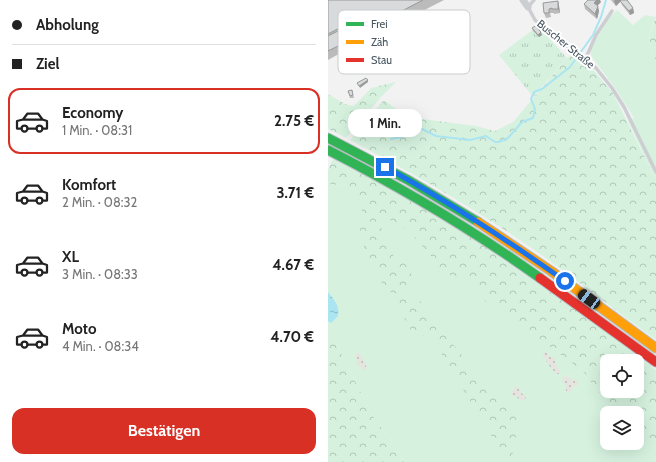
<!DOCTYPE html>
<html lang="de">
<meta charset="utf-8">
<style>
:root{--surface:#fff;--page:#f6f6f6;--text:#222;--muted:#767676;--line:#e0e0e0;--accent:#d93025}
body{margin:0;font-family:Cabin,sans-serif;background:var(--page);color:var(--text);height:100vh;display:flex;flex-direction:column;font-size:15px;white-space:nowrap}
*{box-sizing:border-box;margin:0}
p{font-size:13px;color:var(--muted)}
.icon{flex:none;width:22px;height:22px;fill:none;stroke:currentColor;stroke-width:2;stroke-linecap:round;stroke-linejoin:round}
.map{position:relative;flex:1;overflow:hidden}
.drawer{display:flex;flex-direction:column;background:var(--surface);width:328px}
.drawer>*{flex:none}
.guide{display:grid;align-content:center;height:88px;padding:0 12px;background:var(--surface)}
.controls{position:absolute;left:272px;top:354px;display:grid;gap:8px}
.controls a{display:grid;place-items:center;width:44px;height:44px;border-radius:8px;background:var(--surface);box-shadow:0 4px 16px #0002;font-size:20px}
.end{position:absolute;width:18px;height:18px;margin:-9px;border:5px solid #1a73e8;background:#fff;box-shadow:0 0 0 2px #fff}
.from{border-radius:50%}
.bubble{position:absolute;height:28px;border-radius:12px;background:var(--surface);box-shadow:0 4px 16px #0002;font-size:13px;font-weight:700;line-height:28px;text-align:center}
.car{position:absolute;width:12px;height:24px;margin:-12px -6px;border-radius:5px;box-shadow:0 0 3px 1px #0007;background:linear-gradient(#222 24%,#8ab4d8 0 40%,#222 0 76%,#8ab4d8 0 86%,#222 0)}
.guide b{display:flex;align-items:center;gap:14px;height:38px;font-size:15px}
.guide b+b{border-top:1px solid var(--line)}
.guide i{width:10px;height:10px;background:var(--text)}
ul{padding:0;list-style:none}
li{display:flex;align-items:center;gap:12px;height:66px;margin:0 8px 6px;padding:0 4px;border:2px solid transparent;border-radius:12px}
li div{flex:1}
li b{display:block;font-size:15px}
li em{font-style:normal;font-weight:700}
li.current{border-color:var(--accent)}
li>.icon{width:36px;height:36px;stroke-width:1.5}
.button{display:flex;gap:8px;margin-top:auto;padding:8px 12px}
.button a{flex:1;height:46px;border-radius:12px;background:var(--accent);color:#fff;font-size:16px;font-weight:700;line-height:46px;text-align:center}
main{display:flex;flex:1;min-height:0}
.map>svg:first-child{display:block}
.grass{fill:#d6f2df;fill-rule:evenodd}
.forest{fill:url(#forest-crowns);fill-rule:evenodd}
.sand{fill:url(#sand-dots)}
.park{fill:url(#park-tufts)}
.water{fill:url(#water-ripples)}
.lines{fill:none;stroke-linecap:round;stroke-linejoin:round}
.stream{stroke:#aae5f1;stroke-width:2}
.fast-casing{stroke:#b6bdc2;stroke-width:11}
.slow-casing{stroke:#b6bdc2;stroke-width:11}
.jam-casing{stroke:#b6bdc2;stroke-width:11}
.lane{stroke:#ccced1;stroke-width:3.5}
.street{stroke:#ccced1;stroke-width:7}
.fast{stroke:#30b455;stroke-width:9}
.slow{stroke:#ff9f0a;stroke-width:9}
.jam{stroke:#e5322d;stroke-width:9}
.wall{fill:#bbbbbc}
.shaded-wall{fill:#989999}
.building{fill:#d9dadb;stroke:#989999}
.route{stroke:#1a73e8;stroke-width:5}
.labels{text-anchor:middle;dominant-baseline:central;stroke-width:4;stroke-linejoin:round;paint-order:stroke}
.street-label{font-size:11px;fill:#485660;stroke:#fff}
.key{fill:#fff;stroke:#c8cccf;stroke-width:1}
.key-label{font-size:11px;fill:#485660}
</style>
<main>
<section class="drawer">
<div class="guide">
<b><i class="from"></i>Abholung</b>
<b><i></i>Ziel</b>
</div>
<ul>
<li class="current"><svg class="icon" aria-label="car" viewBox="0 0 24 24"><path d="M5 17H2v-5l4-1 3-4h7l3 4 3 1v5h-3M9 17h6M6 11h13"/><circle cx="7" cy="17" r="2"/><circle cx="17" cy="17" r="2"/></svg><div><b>Economy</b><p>1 Min. · 08:31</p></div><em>2.75 €</em></li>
<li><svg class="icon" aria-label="car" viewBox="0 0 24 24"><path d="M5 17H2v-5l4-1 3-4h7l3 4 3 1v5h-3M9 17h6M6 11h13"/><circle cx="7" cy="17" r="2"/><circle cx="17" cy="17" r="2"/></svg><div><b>Komfort</b><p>2 Min. · 08:32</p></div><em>3.71 €</em></li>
<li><svg class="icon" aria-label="car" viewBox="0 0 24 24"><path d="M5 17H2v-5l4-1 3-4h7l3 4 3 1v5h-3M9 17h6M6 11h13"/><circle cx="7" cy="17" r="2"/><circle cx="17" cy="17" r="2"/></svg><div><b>XL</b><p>3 Min. · 08:33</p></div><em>4.67 €</em></li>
<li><svg class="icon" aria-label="car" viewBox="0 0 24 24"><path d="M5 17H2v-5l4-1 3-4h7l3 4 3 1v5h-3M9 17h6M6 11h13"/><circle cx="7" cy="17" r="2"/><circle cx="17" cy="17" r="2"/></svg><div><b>Moto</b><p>4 Min. · 08:34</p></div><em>4.70 €</em></li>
</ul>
<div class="button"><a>Bestätigen</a></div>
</section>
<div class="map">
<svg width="328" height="462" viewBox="0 0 328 462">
<defs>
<pattern id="forest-crowns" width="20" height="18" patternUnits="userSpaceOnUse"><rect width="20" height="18" fill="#d6f2df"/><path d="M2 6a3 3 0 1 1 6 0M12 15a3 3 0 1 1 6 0" fill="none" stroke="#b0c7b8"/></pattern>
<pattern id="sand-dots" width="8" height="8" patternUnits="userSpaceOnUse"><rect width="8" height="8" fill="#e6e4de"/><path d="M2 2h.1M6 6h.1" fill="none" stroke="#bcbcb7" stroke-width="1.8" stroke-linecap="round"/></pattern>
<pattern id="park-tufts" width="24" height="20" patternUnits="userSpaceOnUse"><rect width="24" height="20" fill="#d6f2df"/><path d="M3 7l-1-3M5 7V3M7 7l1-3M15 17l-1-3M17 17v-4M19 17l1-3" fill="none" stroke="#b0c7b8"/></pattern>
<pattern id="water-ripples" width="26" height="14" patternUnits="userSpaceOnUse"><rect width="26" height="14" fill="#aae5f1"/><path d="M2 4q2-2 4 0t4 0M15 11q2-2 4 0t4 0" fill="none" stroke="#8cbcc7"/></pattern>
</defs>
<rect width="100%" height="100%" fill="#f3f2f2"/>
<!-- grass -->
<g class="grass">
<path d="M289,10L305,25L317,15L327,17C321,37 318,40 328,60V180L300,121L306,118L287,88L263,56V47L282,17Z"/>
<path d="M0,184L20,186L74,221L132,255L279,391L328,407V462H78L44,415L0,327ZM279,413H309V443H279Z"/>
</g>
<!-- forest -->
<g class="forest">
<path d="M328,15V60C317,38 322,37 328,15Z"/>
<path d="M245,54L267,72L285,93L328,180V340C273,300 219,256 161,220C116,191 69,165 22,140L56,100L79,117L148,126L167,131L185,122L239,58Z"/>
<path d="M67,82H68L53,97L18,138L0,129V94L17,104L24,106L28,104L43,88Z"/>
<path d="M5,159L62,189L149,241L265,322L328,370V448L309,432V413H290L276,400L256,372L199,330L186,319L180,312L158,302L143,284L137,280L110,271L111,265L80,230L62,220L51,219L46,223L40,221L20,186L0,184V170ZM279,361H309V391H279Z"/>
<path d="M30,216H31C37,228 40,225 52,226L58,235L66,257L76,263L81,268L85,278C81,283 78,292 71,293C56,296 52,278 48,268C45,263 42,260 39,255C34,243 32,229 30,216Z"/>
<path d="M79,294C97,297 106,323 118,336C137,357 152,382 172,402C178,408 188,415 190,423C192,431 187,437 185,444C184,449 185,454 185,459L178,460L102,335L86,336C81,325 69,309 71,297Z"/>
<path d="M0,327L44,415L78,462H0Z"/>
</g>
<!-- sand -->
<g class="sand">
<path d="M215,352H218L221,356L227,359L228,365L232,370V374H228C224,369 214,358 215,352Z"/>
<path d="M29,353L33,354V357L36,360L39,369L36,370L29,364V359L27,355Z"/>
<path d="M236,375H238L242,379L248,380L250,382L249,386H245L244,391L241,393L238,391L237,384L234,381Z"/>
<path d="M187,387H191L193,393L197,395L198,398L196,400H193L183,394V391L186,390Z"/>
</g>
<!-- park -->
<path class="park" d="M210,26L239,58L205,97L171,55Z"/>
<!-- water -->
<path class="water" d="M0,292C6,300 12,305 10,316L3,323L0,321Z"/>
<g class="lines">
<!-- stream -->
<path class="stream" d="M63,139L74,137L94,129L108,136L142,140L158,136L167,142H171L180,138L194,122L205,118L207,109L203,99L206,92L214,89L242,67L265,35L273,17L278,0"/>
<!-- fast casing -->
<g class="fast-casing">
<g id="fast">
<path d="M0,138L80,180L150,222"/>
<path d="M0,150C74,188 145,230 212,278"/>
</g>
</g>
<!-- slow casing -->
<g class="slow-casing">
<path id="slow" d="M150,222L223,271L328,348"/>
</g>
<!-- jam casing -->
<g class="jam-casing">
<path id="jam" d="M212,278L328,362"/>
</g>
<!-- lane -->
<g class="lane">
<path d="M206,0L200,7L207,20L223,34L268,68L284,88L296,107L328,172"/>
<path d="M257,60L268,35L284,11"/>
</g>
<!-- street -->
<path class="street" d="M195,0L200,7"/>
<!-- fast -->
<use href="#fast" class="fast"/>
<!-- slow -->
<use href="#slow" class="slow"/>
<!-- jam -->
<use href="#jam" class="jam"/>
</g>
<!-- wall -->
<g class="wall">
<path d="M0,0H116L40,39L34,27L22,33L27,45L0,60Z"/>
<path d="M283,0H299L305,8L306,13L302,15L294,5L293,1L288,6Z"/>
<path d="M230,1L231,6L232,13L226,14V13H222L223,17L218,18L216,13Z"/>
<path d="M273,2L269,6L271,11L269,19L257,9L256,4Z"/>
<path d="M204,28L214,35L211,37L205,31Z"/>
<path d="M24,90L26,98H22L20,91Z"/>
</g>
<!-- shaded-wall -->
<g class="shaded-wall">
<path d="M269,0H272L273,2L268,7L266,3Z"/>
<path d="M287,0H294L288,6L286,1Z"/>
<path d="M230,1L231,6L232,13L230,9Z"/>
<path d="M270,6L271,11L269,19L267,14Z"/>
<path d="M305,8L306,13L302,15L301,11Z"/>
<path d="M213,32L214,35L211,37L210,35Z"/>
<path d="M40,80V82L32,88L31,86Z"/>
</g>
<!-- building -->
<g class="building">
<path d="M0,0H95L47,25L40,10L38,11L40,13L0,34Z"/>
<path d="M260,0H269L266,3L270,6L267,14L256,4Z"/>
<path d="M293,0H299L305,8L301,11L292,1Z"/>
<path d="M230,1V9H224V8L221,9V13H216L215,3Z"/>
<path d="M207,26L213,32L210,35L204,28Z"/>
<path d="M12,30L18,42L0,51V36Z"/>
<path d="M38,78L40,80L31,86L29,83Z"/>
<path d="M24,90L25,95L22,96L20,91Z"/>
</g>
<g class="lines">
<!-- route -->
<path class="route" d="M57,167C120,201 179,240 237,281"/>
</g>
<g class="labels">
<!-- street labels -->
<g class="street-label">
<text transform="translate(238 44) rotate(39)">Buscher Straße</text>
</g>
</g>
<!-- legend -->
<rect x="10" y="10" width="132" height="64" rx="6" class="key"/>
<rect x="18" y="22" width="18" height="4" fill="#30b455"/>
<rect x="18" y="40" width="18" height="4" fill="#ff9f0a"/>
<rect x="18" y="58" width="18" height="4" fill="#e5322d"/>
<g class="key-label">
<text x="43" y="28">Frei</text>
<text x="43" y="46">Zäh</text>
<text x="43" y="64">Stau</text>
</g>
</svg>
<div class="controls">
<a><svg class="icon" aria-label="locate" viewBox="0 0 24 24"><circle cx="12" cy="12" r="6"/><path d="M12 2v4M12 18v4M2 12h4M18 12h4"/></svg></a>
<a><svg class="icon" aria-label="layers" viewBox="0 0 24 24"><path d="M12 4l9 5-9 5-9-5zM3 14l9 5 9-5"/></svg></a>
</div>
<i class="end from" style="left:237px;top:281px"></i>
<i class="end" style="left:57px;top:167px"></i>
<div class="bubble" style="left:20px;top:109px;width:74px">1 Min.</div>
<i class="car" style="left:261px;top:299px;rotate:306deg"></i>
</div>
</main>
